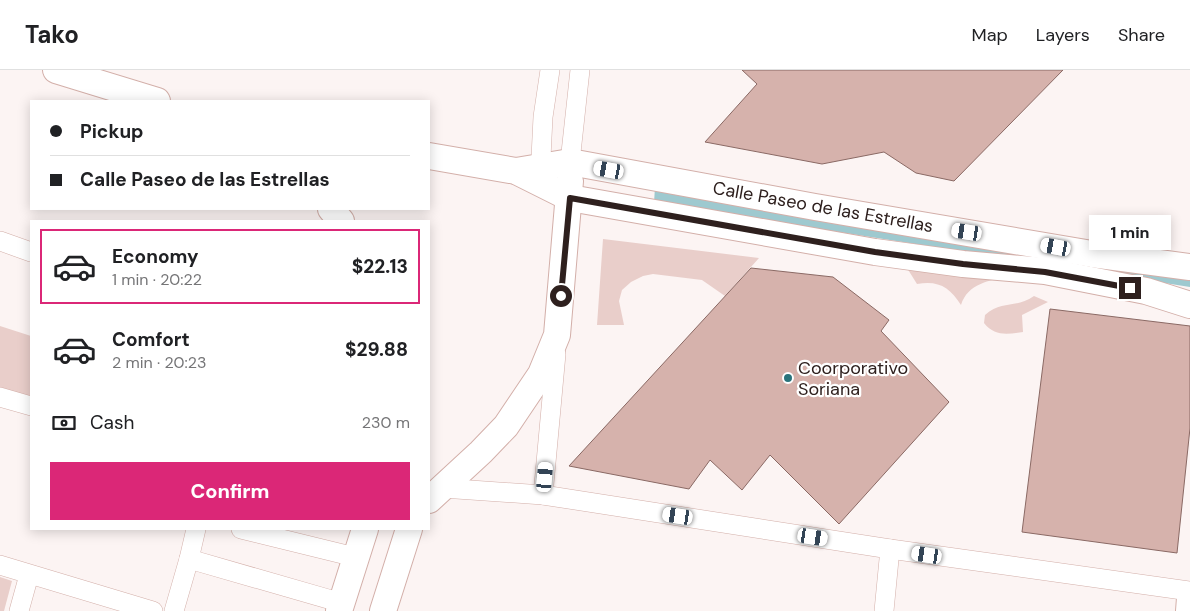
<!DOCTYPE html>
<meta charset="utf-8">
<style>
:root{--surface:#fff;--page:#f2f2f2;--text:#202124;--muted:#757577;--line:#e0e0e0;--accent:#db2777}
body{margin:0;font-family:"DM Sans",sans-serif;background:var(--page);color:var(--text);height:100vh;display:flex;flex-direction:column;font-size:19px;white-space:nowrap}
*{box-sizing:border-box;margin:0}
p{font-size:16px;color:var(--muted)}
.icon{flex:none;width:28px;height:28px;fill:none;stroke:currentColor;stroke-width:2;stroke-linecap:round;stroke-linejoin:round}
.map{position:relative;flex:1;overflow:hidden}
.sheet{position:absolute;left:30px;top:150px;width:400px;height:310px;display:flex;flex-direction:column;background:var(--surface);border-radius:0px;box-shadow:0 2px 12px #0003}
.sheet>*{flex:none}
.top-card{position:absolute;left:30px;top:30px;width:400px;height:110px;border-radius:0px;box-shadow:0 2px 12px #0003;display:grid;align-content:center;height:110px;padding:0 20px;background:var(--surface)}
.end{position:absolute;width:22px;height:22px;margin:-11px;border:6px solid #2e201e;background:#fff;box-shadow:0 0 0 2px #fff}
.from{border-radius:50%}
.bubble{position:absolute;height:35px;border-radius:0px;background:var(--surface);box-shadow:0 2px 12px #0003;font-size:16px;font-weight:800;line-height:35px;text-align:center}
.car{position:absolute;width:15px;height:30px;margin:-15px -8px;border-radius:6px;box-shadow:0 0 4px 1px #0007;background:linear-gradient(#fff 24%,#345 0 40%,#fff 0 76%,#345 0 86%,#fff 0)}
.top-card b{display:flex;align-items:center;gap:18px;height:48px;font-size:19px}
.top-card b+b{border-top:1px solid var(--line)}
.top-card i{width:12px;height:12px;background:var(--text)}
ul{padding:9px 0 0;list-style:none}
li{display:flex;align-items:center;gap:15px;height:75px;margin:0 10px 8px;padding:0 10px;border:2px solid transparent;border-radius:0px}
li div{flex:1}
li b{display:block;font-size:19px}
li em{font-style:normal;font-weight:800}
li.active{border-color:var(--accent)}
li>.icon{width:45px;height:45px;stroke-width:1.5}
.pay{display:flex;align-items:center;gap:12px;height:55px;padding:0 20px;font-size:19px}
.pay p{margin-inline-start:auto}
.cta{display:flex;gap:10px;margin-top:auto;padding:10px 20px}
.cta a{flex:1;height:58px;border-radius:0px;background:var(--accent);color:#fff;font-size:20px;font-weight:800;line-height:58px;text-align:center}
header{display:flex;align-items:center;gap:30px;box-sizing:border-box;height:70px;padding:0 25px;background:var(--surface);border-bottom:1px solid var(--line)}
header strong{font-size:24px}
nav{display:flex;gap:28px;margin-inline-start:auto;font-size:18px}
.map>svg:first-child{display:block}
.green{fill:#e9ceca}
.water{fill:#9ec9cf}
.building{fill:#d6b2ac;stroke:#8a6964}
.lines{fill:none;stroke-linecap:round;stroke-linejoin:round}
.street-casing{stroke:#d3afa9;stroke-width:20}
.secondary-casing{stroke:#d3afa9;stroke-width:28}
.street{stroke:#fff;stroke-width:19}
.secondary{stroke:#fff;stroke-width:26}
.route{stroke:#2e201e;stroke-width:6}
.poi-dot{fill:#2a737b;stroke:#fff;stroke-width:2}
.labels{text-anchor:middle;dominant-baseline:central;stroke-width:4.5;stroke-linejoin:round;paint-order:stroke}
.street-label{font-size:18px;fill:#2e201e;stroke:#fff}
.poi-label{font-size:18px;fill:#2e201e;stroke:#fff;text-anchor:start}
</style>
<header>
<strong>Tako</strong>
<nav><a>Map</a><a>Layers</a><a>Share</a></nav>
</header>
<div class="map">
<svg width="1190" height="541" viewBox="0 0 1190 541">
<rect width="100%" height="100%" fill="#fcf4f3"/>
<!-- green -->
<g class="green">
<path d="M603,169L759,188L725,226L702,210L653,204L643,206L631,212L622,220L619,231L624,255H597Z"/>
<path d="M902,190L1009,206C989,211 968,213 961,235C950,217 938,210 917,214Z"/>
<path d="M1034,226L1048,232L1022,245L1023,262C1008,264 995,267 984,253L985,245C1002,230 1015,239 1034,226Z"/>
<path d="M0,256L31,266V328L0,317Z"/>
<path d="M0,507L12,511L4,541H0Z"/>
</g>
<!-- water -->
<path class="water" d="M655,117L1190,205V217L654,133Z"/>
<!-- building -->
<g class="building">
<path d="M742,0H1063L954,111L916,103L884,82L822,94L705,72L757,14Z"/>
<path d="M751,198L833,207L889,250L881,261L949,332L839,454L770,385L742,420L710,390L689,419L569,396Z"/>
<path d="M1050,239L1190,256V358L1177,483L1022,462Z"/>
</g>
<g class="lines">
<!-- street casing -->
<g class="street-casing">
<g id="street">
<path d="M570,92L580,0"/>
<path d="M540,108L543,47L550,0"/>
<path d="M0,171L31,182"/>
<path d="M0,327L31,336"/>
<path d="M442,418L543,425L890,479L1190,521"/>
<path d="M543,425L556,284"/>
<path d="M241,459L355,487"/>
<path d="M189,489L342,533"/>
<path d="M0,495L153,541"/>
<path d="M19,541L29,505"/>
<path d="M174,541L189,489L196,459"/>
<path d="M884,541L890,479"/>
</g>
</g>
<!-- secondary casing -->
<g class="secondary-casing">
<g id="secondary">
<path d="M56,0L157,31"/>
<path d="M429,86L516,101L570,128L875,182L963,194L1045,201L1146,221L1190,235"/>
<path d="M516,101L570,92L815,137L1092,184L1190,197"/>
<path d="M331,139L341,151"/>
<path d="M429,430L481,382L506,356L541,304L557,265L570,111"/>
<path d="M339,541L365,459"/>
<path d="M383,541L409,459"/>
<path d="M1189,541L1190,528"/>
</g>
</g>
<!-- street -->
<use href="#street" class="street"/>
<!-- secondary -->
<use href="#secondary" class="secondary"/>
</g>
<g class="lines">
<!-- route -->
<path class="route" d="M561,226L570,128L875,182L963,194L1045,202L1130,218"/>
</g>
<!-- markers -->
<circle class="poi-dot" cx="788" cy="308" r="5"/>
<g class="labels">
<!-- street labels -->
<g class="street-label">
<text transform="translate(823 137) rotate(10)">Calle Paseo de las Estrellas</text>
</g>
<!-- poi labels -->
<g class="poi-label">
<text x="798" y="298">Coorporativo<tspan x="798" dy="21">Soriana</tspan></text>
</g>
</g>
</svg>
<i class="end from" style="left:561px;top:226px"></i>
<i class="end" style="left:1130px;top:218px"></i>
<div class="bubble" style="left:1089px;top:145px;width:82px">1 min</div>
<i class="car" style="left:609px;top:100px;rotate:280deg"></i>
<i class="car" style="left:967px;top:162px;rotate:279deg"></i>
<i class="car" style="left:1056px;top:177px;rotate:280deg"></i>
<i class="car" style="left:545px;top:407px;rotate:5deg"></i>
<i class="car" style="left:678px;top:446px;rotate:279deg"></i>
<i class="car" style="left:813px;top:467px;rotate:99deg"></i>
<i class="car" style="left:927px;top:485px;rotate:279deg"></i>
<div class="top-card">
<b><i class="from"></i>Pickup</b>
<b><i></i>Calle Paseo de las Estrellas</b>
</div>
<section class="sheet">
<ul>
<li class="active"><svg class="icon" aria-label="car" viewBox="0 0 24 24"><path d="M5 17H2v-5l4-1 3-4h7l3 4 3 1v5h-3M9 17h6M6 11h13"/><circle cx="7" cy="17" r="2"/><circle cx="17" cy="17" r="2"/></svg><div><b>Economy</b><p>1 min · 20:22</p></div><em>$22.13</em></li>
<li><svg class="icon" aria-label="car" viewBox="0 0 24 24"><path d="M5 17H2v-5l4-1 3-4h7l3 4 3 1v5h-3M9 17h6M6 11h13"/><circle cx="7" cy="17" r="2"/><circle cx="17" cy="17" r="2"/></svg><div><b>Comfort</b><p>2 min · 20:23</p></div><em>$29.88</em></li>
</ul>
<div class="pay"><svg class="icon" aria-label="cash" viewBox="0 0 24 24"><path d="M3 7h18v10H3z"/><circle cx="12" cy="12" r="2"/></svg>Cash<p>230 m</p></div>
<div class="cta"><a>Confirm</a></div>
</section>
</div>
